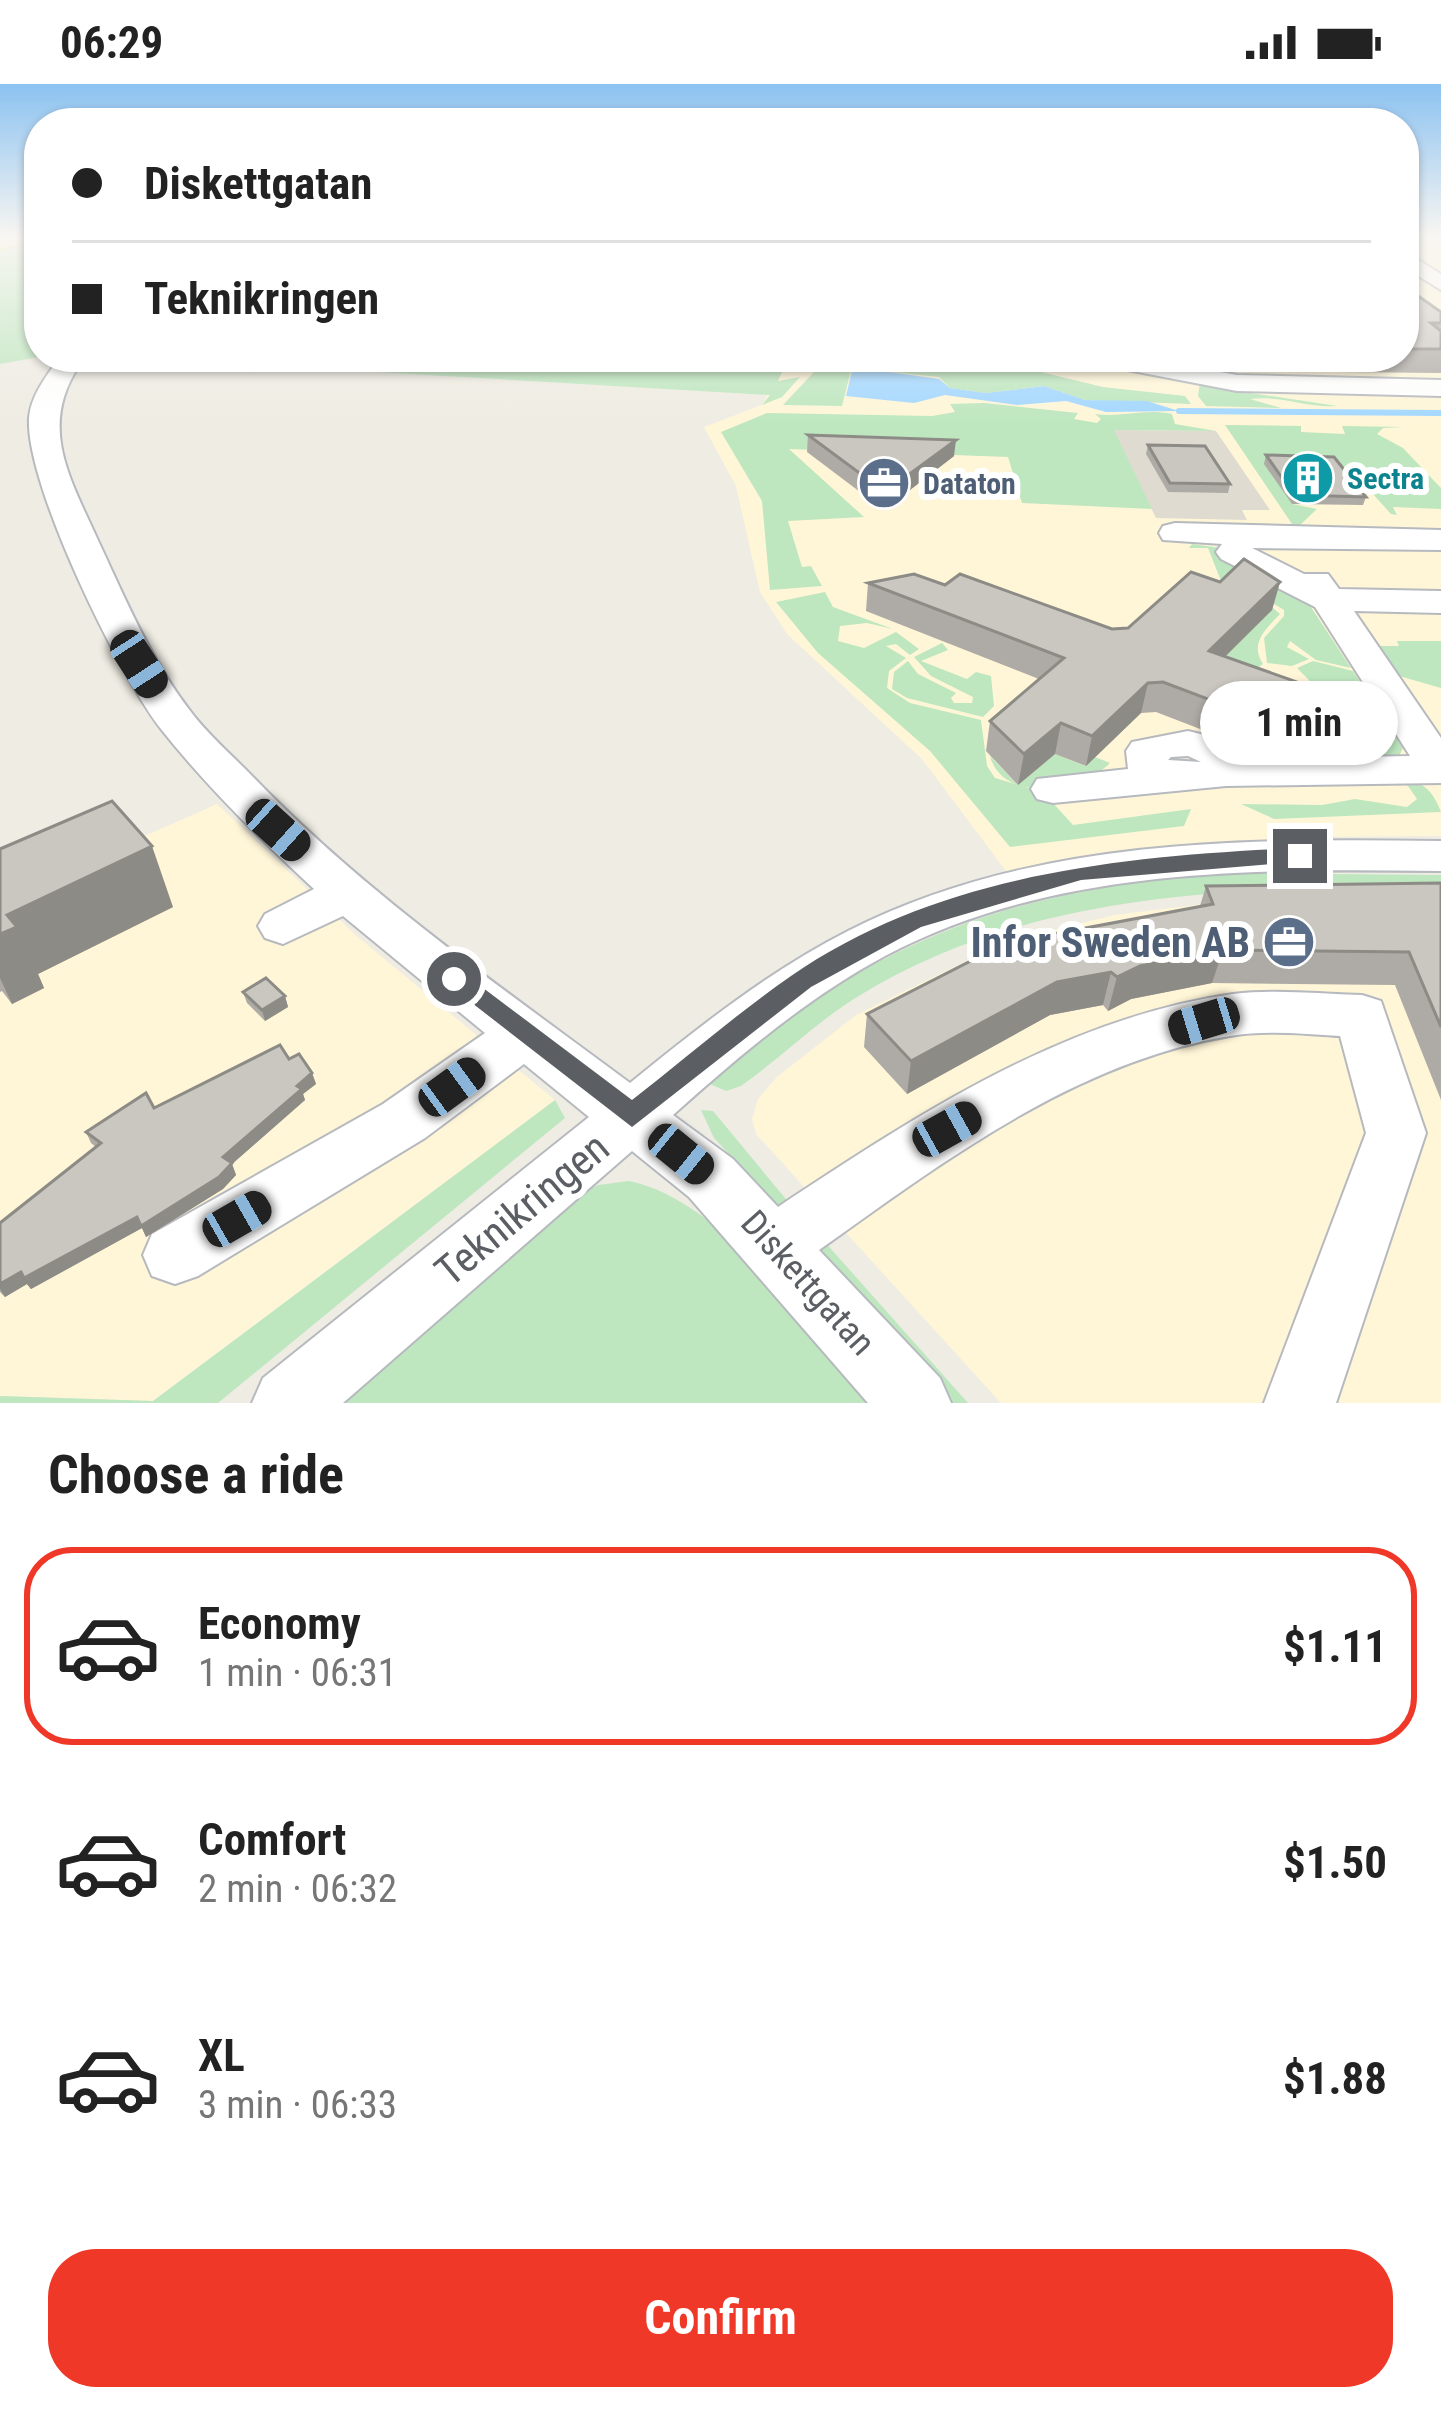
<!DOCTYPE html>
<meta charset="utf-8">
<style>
:root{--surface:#fff;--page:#f2f2f2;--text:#222;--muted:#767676;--line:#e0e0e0;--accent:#f03828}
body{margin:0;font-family:"Roboto Condensed",sans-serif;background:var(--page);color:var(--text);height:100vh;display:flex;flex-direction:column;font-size:45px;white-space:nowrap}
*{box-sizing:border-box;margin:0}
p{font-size:39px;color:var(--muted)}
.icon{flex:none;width:66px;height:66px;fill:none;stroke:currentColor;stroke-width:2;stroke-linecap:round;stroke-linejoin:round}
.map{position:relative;height:1319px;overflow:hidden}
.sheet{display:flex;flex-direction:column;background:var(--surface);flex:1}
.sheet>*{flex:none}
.guide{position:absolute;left:24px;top:24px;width:1395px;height:264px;border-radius:48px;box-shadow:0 3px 9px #0004;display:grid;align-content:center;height:264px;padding:0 48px;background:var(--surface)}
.end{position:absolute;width:54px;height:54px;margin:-27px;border:15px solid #5b5f64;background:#fff;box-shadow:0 0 0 6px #fff}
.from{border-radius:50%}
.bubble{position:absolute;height:84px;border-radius:42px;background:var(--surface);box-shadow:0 3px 9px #0004;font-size:39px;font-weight:700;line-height:84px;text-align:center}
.car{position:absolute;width:36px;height:72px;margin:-36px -18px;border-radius:15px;box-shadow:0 0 9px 3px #0007;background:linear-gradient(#222 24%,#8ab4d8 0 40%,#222 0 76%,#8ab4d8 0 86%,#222 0)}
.guide b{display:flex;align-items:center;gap:42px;height:114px;font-size:45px}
.guide b+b{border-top:3px solid var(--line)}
.guide i{width:30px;height:30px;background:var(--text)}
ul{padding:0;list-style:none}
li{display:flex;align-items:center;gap:36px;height:198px;margin:0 24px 18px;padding:0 24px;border:6px solid transparent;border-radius:48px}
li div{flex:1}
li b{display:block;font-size:45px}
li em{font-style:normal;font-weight:700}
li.selected{border-color:var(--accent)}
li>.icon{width:108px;height:108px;stroke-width:1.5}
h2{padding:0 48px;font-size:54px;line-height:144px}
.primary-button{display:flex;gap:24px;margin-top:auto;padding:24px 48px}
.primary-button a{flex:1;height:138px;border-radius:48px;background:var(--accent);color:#fff;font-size:48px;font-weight:700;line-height:138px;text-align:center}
.status{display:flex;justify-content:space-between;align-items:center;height:84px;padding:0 60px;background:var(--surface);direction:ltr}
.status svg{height:33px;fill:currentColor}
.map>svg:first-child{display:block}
.commercial{fill:#fff6d8}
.education{fill:#dfdbd1}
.green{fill:#bee7bf}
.water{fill:#a3d7ff}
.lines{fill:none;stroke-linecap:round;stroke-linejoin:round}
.stream{stroke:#a3d7ff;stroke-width:6}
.minor-casing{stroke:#b6b9be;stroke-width:4}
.major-casing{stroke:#f7c954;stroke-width:4}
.minor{fill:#fff;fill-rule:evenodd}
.major{fill:#fff1a8;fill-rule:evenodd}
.wall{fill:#aeaaa5}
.shaded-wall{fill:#8d8b86}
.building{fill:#cac6c0;stroke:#8d8b86;stroke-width:3}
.route{fill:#5b5f64}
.labels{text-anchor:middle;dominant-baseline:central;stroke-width:12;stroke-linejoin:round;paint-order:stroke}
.far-culture-label{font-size:30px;font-weight:bold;fill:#0d838f;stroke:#fff;text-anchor:start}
.far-service-label{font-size:30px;font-weight:bold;fill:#4e5e75;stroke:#fff;text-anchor:start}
.street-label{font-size:36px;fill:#5b5f64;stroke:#fff}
.near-service-label{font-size:42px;font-weight:bold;fill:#4e5e75;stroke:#fff;text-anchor:end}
.near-street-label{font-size:42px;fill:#5b5f64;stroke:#fff}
</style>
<div class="status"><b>06:29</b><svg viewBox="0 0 49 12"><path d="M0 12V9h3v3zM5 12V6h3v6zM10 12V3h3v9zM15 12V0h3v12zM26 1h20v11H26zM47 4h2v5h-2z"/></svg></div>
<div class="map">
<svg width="1441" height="1319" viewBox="0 0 1441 1319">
<rect width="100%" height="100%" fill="#efece3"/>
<!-- commercial -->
<g class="commercial">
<path d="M1404,154H1441V752L1298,753L1126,769L1009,791L922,675L787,550L760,508L736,402L704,343L762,321L789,273H1404Z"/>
<path d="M217,720L359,854L555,1016L153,1317L0,1312V816Z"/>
<path d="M1271,812L1441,814V1319H1001L756,1050L752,1035L758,1015L777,993L856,931L1003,859L1114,831Z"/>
</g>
<!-- education -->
<path class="education" d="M1113,346L1216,347L1270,426H1242L1247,436L1156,434Z"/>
<!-- green -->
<g class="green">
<path d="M39,157V273L0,280V161Z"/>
<path d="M118,273H818L807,283L784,284L778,297L800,293L782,313L762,321L770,311Z"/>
<path d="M828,273H841L852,282L842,322L783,321Z"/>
<path d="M857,273H978L1103,303L1185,312L1191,320L1085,316L1044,302L986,309L950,304L939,293L882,287Z"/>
<path d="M1200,297L1207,298L1205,302L1337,322C1306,324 1280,311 1250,315L1281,324L1206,322L1198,312Z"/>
<path d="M984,319L1078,329L1074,335L1097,339L1101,335L1095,330C1121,334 1144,324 1172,330L1175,340L1216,347L1114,346L1152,425L1022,419L1008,373L789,365L864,433L788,437L802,483L811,482L822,502L770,506L762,417L721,348L767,329L932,332L955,328L950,320Z"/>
<path d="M1225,341L1301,342V348L1345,350L1342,342L1404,343L1383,344L1377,350L1403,364L1441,404V425L1393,423L1397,431L1391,430L1372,409L1292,420L1317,425L1299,442L1292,440Z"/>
<path d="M1192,460L1221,464L1307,517L1351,584L1316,576L1290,557L1287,563L1309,575L1292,582L1267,579L1264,554L1284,532V526L1253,507L1280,530C1266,545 1249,559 1263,580L1252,588L1370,651L1377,659V675L1267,673L1281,656L1323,672L1369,658L1201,596L1221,497L1208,464H1189Z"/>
<path d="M825,508L833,523L893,545L867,539L840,542L838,557L864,564L896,548L919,565L910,571L896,560L886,562L906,574L889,587L887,604L910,619L981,636L987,682L995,694L1043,708L1073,741L1191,725L1184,742L1010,763L930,667L818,569L776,518Z"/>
<path d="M1397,557H1441V604L1399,592L1378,562H1399Z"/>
<path d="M942,559L948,566L921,577L967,595L976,588L991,592L994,622L983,633L907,614L892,605L894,588L908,577L918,590L956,609L951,614L954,619H972L973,613L931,592L914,573Z"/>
<path d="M1313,577L1353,587L1403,664L1399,672L1384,674L1377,652L1352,639L1307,602L1309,596L1297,584Z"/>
<path d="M1055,670L1085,682L1095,673L1110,679C1083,707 1003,721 990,672L1018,701Z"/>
<path d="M1386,691C1415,694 1431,700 1441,728L1274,735L1241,720L1322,721L1355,715L1407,723L1417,715L1408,702Z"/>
<path d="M1209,789L1441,791V803C1240,804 1034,804 857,913C815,939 781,974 741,1002L726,1007L710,1000C725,967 771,942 801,923C943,833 1043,808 1209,789Z"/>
<path d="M555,1016L565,1034L218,1319H0V1312L153,1317Z"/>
<path d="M701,1026L713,1027L795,1126L784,1129L714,1054Z"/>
<path d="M629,1097C726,1117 807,1245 869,1319H338L574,1113L598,1101Z"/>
<path d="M823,1156L968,1319H952L812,1163Z"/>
</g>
<!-- water -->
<path class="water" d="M841,273H857L882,287L939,295L950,304L986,309L1044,302L1085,316L1147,317L1179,327L1106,328L1066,317L1017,321L945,311L914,319L846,312L853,282Z"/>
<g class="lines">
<!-- stream -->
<path class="stream" d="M1179,327L1441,329"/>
<!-- minor casing -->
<g class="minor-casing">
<g id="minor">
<path d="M1404,167L1441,190V206L1404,183Z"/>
<path d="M1084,273H1137L1237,291L1441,296V312L1237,307L1096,280Z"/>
<path d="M66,274L79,282C39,342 69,393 96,452C124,512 150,575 191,628C209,652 234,673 254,694C367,811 501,903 630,999C699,943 769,887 848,847C1030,754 1242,754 1441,757V787C1255,785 1054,782 885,872C807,914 739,972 673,1031L733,1075L778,1123C917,1031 1064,934 1233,910C1275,905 1320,910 1362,911L1381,917L1426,1049L1336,1319H1264L1366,1049L1340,952C1304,950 1266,946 1230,952C1075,978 944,1077 819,1166L940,1294L951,1319H868L689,1113L632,1067L343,1319H252L263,1294L589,1033L524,980L425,1054L198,1192L175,1200L152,1192L143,1171L152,1150L383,1020L485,949L343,832L283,860L265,854L258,842L265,830L314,805C261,756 207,703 161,645C119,591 25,400 29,334C31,312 45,294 57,277Z"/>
<path d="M1175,439L1441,446V466L1252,464L1304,490H1328L1339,505L1441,507V529L1354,527L1441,654V699L1226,702L1053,719L1037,715L1031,705L1037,695L1128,685L1126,667L1132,658L1188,647L1221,655L1246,675L1410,672L1315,523L1221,475L1216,468L1222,460L1163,456L1159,449L1163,442ZM1188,672L1201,678L1168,676L1171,673Z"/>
</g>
</g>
<!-- major casing -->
<g class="major-casing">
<path id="major" d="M0,154H35L0,165Z"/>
</g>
<!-- minor -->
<use href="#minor" class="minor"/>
<!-- major -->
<use href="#major" class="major"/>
</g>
<!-- wall -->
<g class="wall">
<path d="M1404,202L1441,228V289L1242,287L1231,273H1404Z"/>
<path d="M808,351L954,372L884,426L807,368Z"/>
<path d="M1148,361L1230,400L1228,409L1168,408L1146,370Z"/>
<path d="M1266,371L1366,413L1363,421L1292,420L1264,380Z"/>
<path d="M1220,498H1280L1272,526L1225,573L1382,628L1371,658L1315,669L1281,656L1265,670L1156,628L1141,629L1086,682L1055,670L1018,701L986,667L990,637L1039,595L866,527L868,499L945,501L1112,545L1128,544Z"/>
<path d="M0,765L173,823L38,890L44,904L12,920L2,907L0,908Z"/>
<path d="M1441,799V1016L1395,901L1212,899L1131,915L1108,927L1103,921L1050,931L907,1010L864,963L867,930L1200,822L1206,802Z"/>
<path d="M243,908L285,912L288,923L265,937L247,919Z"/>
<path d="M289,975L312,989L316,1000L303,1010L305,1016L232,1080L236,1091L223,1105L146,1153L142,1144L31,1205L27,1200L5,1213L0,1208V1139L96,1063L91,1059L86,1048Z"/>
</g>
<!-- shaded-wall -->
<g class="shaded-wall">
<path d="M956,356L954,372L884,426L885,408Z"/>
<path d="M1280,498L1272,526L1201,596L1209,567Z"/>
<path d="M1148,599L1141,629L1086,682L1092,652Z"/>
<path d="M1290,626L1281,656L1265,670L1274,640Z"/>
<path d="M1382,628L1371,658L1315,669L1325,639Z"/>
<path d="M1061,639L1055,670L1018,701L1024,670Z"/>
<path d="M152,762L173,823L38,890L44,904L12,920L0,894V850L7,831Z"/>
<path d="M1223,866L1212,899L1131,915L1108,927L1117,893L1140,882Z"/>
<path d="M1111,888L1103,921L1050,931L907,1010L911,977L1057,898Z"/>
<path d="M285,912L288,923L265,937L262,926Z"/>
<path d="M312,989L316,1000L303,1010L305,1016L232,1080L236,1091L223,1105L146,1153L142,1144L31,1205L27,1200L5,1213L0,1205V1200L223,1073Z"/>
</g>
<!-- building -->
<g class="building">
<path d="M1404,202L1441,228V239H1431L1441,247V265H1404Z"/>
<path d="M808,351L956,356L885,408Z"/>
<path d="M1148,361L1205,362L1230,400L1170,399Z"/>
<path d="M1266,371L1334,373L1366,413L1294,411Z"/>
<path d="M1244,475L1280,498L1209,567L1382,628L1325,639L1290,626L1274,640L1163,598L1148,599L1092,652L1061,639L1024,670L990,637L1064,574L868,499L914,490L945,501L960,490L1112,545L1128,544L1191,488L1220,498Z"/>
<path d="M112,717L152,762L7,831L17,843L0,850V765Z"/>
<path d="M1441,799V943L1409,868L1223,866L1140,882L1117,893L1111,888L1057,898L911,977L867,930L1006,859L1213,820L1206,802Z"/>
<path d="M266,894L285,912L262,926L243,908Z"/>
<path d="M280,961L289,975L299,970L312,989L297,1002L302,1005L223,1073L232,1079L219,1093L141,1142L137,1133L24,1194L21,1188L0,1200V1139L101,1059L86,1048L146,1009L154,1024Z"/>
</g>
<!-- sky -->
<linearGradient id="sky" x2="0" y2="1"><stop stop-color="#8cc2f1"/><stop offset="0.45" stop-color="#f8f6f2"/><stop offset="1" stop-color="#f8f6f2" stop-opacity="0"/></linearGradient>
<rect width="1441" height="339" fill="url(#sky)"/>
<!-- route -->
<path class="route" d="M1300,764L1307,767V777L1081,796L921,843L811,903L632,1043L441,895L445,888H462L632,1016C685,975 736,930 791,892C940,789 1125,772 1300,764Z"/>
<!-- icons -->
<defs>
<g id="building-disc" transform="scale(2.7)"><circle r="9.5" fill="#0f9aa8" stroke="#fff"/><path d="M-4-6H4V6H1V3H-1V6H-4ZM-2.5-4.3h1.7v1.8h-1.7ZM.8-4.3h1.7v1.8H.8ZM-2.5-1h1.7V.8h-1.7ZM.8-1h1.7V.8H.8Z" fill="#fff"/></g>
<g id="office-disc" transform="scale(2.7)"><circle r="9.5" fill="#5c6f8a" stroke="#fff"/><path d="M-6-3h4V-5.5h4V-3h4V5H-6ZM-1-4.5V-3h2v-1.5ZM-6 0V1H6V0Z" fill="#fff"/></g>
</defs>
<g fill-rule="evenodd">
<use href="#building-disc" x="1308" y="394"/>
<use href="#office-disc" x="884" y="399"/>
<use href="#office-disc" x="1289" y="858"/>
</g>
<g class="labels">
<!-- far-culture labels -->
<g class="far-culture-label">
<text x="1347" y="394">Sectra</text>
</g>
<!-- far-service labels -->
<g class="far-service-label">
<text x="923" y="399">Dataton</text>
</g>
<!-- street labels -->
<g class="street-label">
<text transform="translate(808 1199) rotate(48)">Diskettgatan</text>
</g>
<!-- near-service labels -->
<g class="near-service-label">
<text x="1250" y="858">Infor Sweden AB</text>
</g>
<!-- near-street labels -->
<g class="near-street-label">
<text transform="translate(522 1125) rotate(-40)">Teknikringen</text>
</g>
</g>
</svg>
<i class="end from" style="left:454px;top:895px"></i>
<i class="end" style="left:1300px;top:772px"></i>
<div class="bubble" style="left:1200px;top:597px;width:198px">1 min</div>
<i class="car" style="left:139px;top:580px;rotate:147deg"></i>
<i class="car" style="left:278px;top:746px;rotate:132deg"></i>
<i class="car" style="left:1204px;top:937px;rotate:253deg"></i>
<i class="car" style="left:452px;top:1003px;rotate:54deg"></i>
<i class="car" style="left:947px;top:1045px;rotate:61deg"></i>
<i class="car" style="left:681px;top:1070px;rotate:129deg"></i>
<i class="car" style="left:237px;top:1135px;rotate:60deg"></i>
<div class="guide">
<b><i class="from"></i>Diskettgatan</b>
<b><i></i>Teknikringen</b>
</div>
</div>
<section class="sheet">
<h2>Choose a ride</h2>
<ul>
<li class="selected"><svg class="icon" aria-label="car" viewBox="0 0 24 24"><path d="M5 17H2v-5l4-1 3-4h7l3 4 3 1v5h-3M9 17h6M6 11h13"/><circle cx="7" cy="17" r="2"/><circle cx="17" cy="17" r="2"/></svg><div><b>Economy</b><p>1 min · 06:31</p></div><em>$1.11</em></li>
<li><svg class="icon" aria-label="car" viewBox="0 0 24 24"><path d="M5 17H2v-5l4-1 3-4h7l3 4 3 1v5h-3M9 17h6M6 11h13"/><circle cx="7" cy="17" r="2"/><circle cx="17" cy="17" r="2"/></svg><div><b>Comfort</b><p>2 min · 06:32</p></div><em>$1.50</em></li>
<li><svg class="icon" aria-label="car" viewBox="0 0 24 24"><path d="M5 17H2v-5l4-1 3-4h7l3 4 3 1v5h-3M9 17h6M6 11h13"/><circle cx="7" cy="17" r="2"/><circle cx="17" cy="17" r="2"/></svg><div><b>XL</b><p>3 min · 06:33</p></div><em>$1.88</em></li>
</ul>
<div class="primary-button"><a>Confirm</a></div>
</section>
